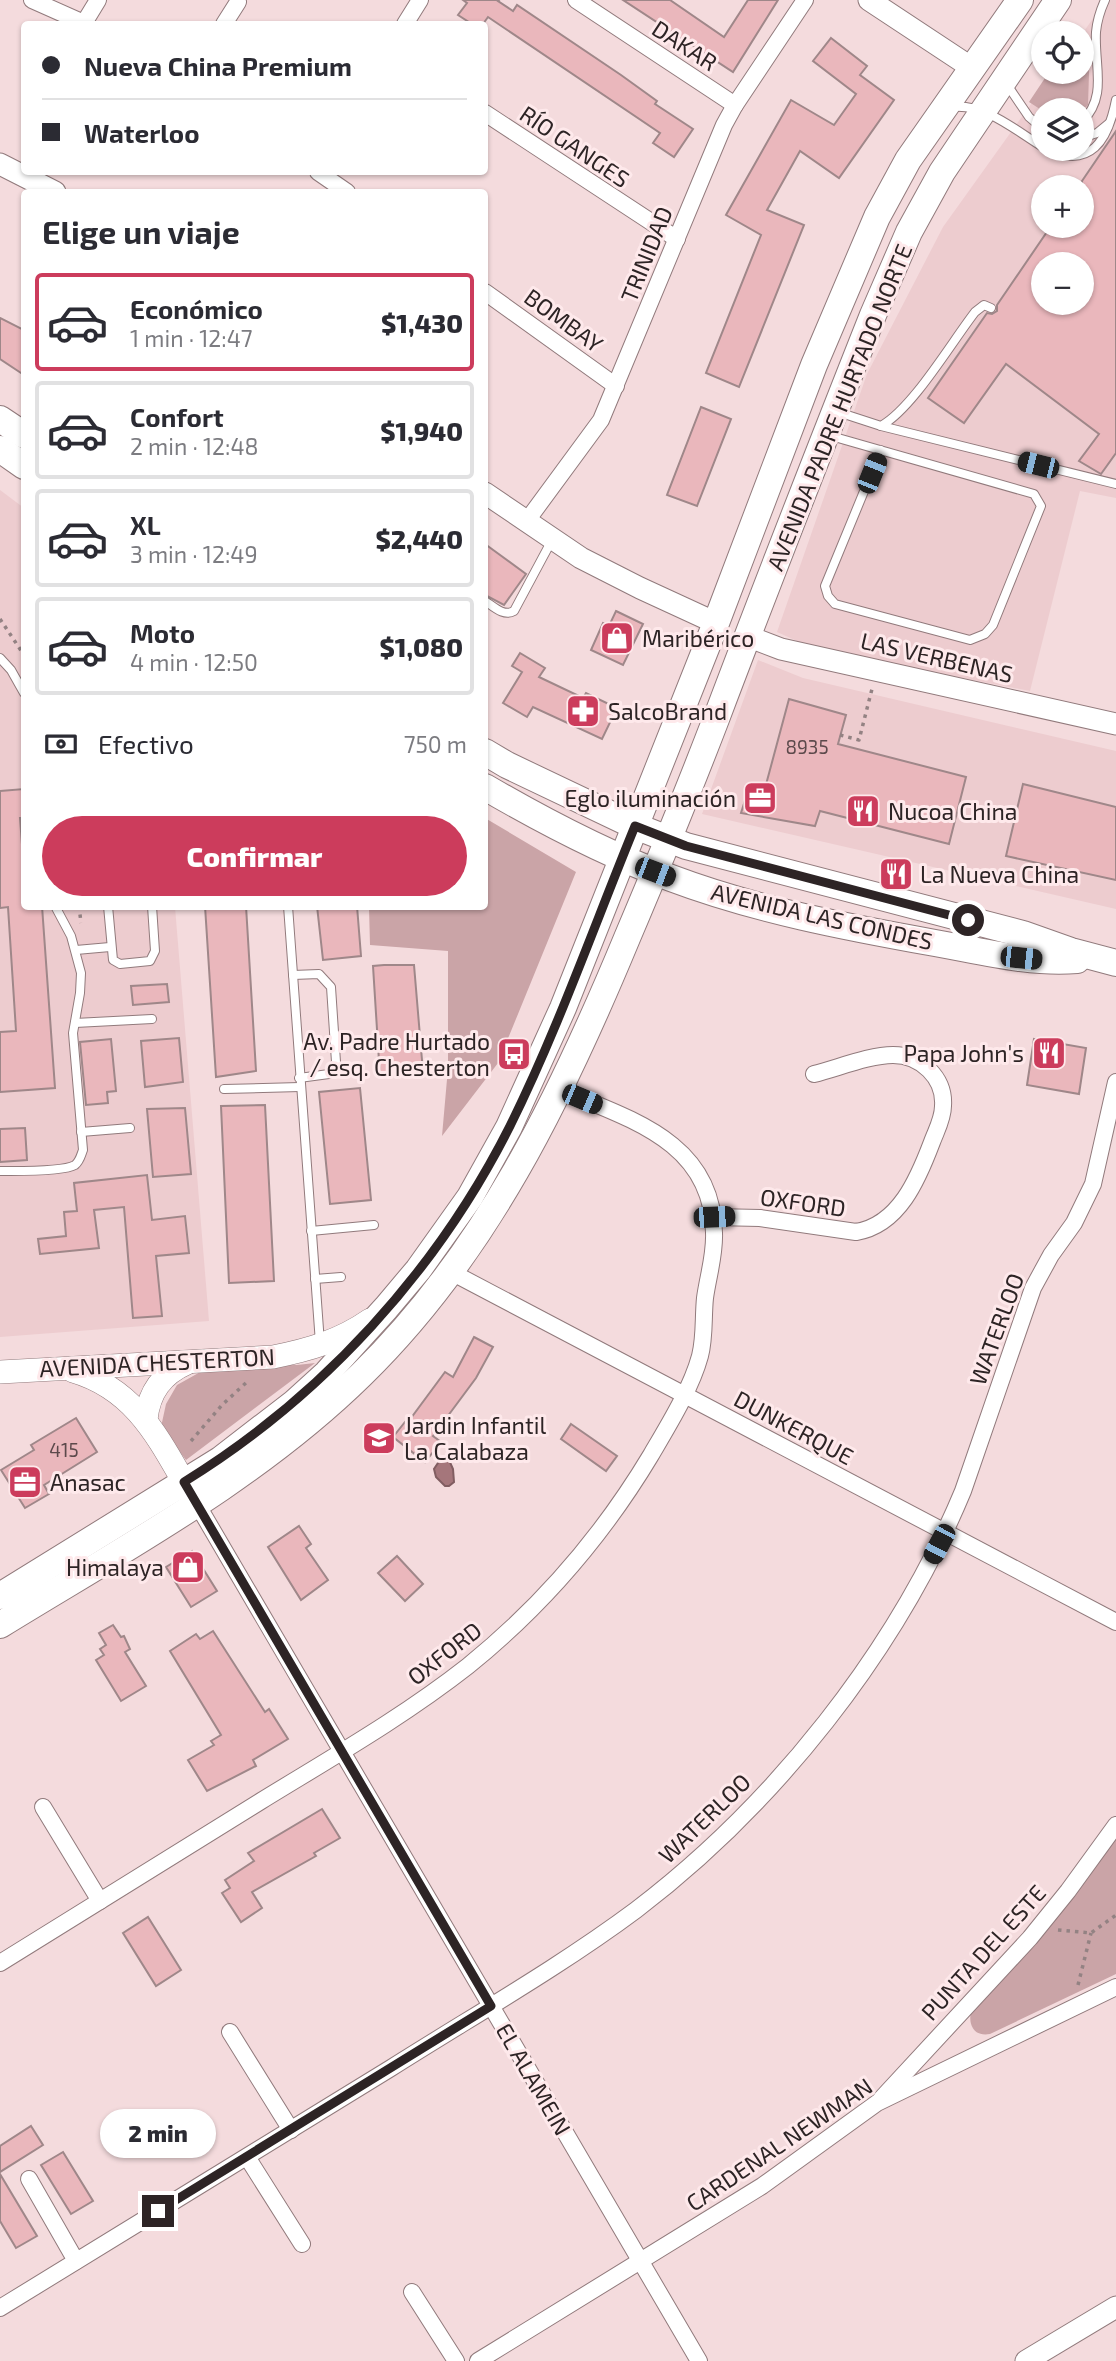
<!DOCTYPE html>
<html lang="es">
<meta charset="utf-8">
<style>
:root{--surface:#fff;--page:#f2f2f3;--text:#2b2b33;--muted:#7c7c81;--line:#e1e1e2;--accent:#cc3c5c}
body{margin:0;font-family:"Exo 2",sans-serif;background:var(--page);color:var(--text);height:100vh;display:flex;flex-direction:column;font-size:26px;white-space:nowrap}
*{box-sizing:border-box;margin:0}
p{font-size:23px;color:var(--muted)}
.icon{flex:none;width:38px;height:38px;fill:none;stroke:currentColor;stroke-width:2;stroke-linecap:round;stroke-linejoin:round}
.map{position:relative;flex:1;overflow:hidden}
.panel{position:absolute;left:21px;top:189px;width:467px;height:721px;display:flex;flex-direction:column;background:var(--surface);border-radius:7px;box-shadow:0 2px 5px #0004}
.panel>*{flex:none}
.hud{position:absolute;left:21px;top:21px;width:467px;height:154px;border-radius:7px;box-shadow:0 2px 5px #0004;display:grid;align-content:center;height:154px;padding:0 21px;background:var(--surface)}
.tools{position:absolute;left:1031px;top:21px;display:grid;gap:14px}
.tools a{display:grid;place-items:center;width:63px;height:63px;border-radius:50%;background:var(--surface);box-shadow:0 2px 5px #0004;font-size:35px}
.end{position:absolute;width:32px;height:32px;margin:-16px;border:9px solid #2d2425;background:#fff;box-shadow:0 0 0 4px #fff}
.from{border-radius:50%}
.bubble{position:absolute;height:49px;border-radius:24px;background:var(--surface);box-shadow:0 2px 5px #0004;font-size:23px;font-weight:800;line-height:49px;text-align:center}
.car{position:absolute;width:21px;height:42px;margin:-21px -10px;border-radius:9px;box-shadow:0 0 5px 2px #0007;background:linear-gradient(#222 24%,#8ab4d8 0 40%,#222 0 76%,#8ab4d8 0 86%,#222 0)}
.hud b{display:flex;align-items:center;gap:24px;height:66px;font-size:26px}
.hud b+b{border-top:2px solid var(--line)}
.hud i{width:18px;height:18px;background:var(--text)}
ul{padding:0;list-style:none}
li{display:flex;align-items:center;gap:21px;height:98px;margin:0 14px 10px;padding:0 7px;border:4px solid var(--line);border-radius:7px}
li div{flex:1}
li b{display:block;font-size:26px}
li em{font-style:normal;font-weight:800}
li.current{border-color:var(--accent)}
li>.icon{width:63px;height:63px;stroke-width:1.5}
h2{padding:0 21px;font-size:32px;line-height:84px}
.pay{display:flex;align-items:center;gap:18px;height:77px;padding:0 21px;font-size:26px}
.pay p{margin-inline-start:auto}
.button{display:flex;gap:14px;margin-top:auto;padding:14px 21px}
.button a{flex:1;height:80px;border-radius:42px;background:var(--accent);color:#fff;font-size:28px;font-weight:800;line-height:80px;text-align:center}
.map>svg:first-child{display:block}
.built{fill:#edcccf;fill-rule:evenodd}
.green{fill:#caa4a7}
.water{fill:#a5767b;stroke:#815d61;stroke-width:2}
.building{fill:#eab7bc;stroke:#9f8789;stroke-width:2;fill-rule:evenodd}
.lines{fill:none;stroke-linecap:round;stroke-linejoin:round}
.service-casing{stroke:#917a7c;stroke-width:10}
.minor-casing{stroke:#917a7c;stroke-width:18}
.tertiary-casing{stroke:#917a7c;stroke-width:23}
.secondary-casing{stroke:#917a7c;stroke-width:24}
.primary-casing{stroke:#917a7c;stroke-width:28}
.path{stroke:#938283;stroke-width:3.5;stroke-dasharray:3.5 5;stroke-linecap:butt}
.service{stroke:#fff;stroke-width:8}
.minor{stroke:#fff;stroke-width:16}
.tertiary{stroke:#fff;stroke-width:21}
.secondary{stroke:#fff;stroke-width:23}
.primary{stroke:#fff;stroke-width:26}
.route{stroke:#2d2425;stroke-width:9}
.labels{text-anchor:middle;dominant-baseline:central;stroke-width:6;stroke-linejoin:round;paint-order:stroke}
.number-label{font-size:19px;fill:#5c494b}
.street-label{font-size:23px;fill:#2d2425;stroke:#fee9eb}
.poi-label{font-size:23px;fill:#2d2425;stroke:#fee9eb;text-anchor:start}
</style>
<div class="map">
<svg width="1116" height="2361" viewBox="0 0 1116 2361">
<rect width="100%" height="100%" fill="#f4dbdd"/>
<!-- built -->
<g class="built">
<path d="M1106,0H1116V498L1080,491L1030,691L817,650L777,632L867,374L943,227L1054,72H1082V34ZM1043,110H1082V149H1043ZM1043,187H1082V226H1043ZM1043,264H1082V303H1043Z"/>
<path d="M0,490L24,508V906L175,907L209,1321L0,1337Z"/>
<path d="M758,660L803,678L1116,751V909L702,814Z"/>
</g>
<!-- green -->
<g class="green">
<path d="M1082,34H1086L1090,42L1088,105L1082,111H1043L1029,102L1049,72H1082Z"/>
<path d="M485,818L576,872L498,1063L442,1136L448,1068V951L370,945L369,907L485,906Z"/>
<path d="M315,1363L186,1460L161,1427L166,1404L177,1385L211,1366L297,1365Z"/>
<path d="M1116,1832V1974L990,2034C974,2037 968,2025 971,2011Z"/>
</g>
<!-- water -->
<path class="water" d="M442,1457L449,1460L453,1469L454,1482L449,1486H445L436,1477L434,1469Z"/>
<!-- building -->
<g class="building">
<path d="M463,0H499L498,1L513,11L517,5L621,75L657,101L655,104L693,129L674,157L653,143L660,133L488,17L483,24H472L458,15L467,3Z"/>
<path d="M623,0H670L724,37L748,0H778L733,72Z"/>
<path d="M831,38L867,66L860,75L894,100L839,178L800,151L767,210L804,225L739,387L706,373L761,235L726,215L791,100L834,125L856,94L813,61Z"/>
<path d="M1116,131V453L1101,474L1079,461L1099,434L1006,364L964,423L928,398L987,313L992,314L997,311V305L1051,226H1082V181ZM1043,264H1082V303H1043Z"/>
<path d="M0,318L24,330V375L0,359Z"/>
<path d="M701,407L731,419L697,506L667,495Z"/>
<path d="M485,544L526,574L504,605L485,595Z"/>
<path d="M616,611L643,624L623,665L591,650L603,623L609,626Z"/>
<path d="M520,653L545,668L539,677L583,698L586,693L617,708L602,739L533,707L527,717L503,703L522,672L512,666Z"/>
<path d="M789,699L846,715L838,744L966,777L949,844L820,811L815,826L741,813L749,788L764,792Z"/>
<path d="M1023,784L1116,807V880L1006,856Z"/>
<path d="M24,789V818H20L24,871V906H42L55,1088L0,1092V1032L16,1031L8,907L0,908V791Z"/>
<path d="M205,906H246L256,1071L216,1077Z"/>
<path d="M317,906H357L361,956L323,960Z"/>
<path d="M384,965H414L423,1072L380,1077L373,966Z"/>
<path d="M167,984L169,1002L133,1005L131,986Z"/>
<path d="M179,1038L183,1082L145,1087L141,1041Z"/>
<path d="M111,1039L116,1091L107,1092L108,1103L86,1105L80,1042Z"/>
<path d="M1034,1039L1086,1048L1079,1094L1027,1085Z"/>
<path d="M360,1088L371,1200L330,1204L319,1092Z"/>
<path d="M265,1105L274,1281L229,1283L221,1106Z"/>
<path d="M185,1108L191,1174L153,1177L147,1109Z"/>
<path d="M25,1128L27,1160L0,1162V1129Z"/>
<path d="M147,1175L152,1220L185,1216L189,1253L156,1256L162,1316L133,1318L124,1207L94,1210L99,1248L40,1254L38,1239L66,1236L64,1212L77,1211L74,1183Z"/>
<path d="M474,1337L493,1347L476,1378L433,1436L441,1442L425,1462L393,1437L409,1417L411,1418L445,1372L453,1377Z"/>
<path d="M76,1418L97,1452L44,1485L49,1494L25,1508L1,1470L34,1450L31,1445Z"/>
<path d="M571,1424L617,1456L606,1471L561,1439Z"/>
<path d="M299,1526L311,1544L306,1548L328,1580L301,1600L268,1547Z"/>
<path d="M192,1551L217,1591L191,1607L166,1567Z"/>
<path d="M397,1556L423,1584L405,1601L378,1573Z"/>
<path d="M113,1625L121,1637L124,1636L130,1649L125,1652L146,1686L121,1701L96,1660L104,1655L100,1649L106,1645L99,1633Z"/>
<path d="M213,1631L265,1712L269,1709L288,1739L253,1760L256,1766L207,1791L188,1760L214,1745L211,1741L221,1735L170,1651L196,1634L200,1639Z"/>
<path d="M322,1809L340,1838L314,1853L316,1856L252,1892L262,1908L241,1922L222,1893L230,1888L225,1880L254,1861L248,1853Z"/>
<path d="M148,1917L181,1970L156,1986L123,1933Z"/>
<path d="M31,2126L43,2145L0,2172V2146Z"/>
<path d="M63,2152L93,2201L71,2214L41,2165Z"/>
<path d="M0,2174L37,2236L16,2248L0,2221Z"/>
</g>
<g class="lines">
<!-- service casing -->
<g class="service-casing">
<g id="service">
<path d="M1008,86L1029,117L1043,129"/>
<path d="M952,107C985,103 1016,131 1043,147"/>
<path d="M1082,122C1108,96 1094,66 1096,32C1097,21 1100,11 1105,0"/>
<path d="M1082,138L1097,133L1108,124"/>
<path d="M1046,149C1091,170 1108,140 1116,100"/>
<path d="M838,412L881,426C913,408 951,343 975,312L984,305L991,308"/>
<path d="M881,426L1116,484"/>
<path d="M831,436L1034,494L1041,506L993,625L985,634L970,640L835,604L828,596L825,586L881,450"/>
<path d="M485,601C494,607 504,617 514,611L552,540"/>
<path d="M0,658L11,670L24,693"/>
<path d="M108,906L113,960L120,964L150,961L155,951L152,906"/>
<path d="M288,906L320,1343"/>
<path d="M76,950L110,947"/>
<path d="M293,975L319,974L331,987L336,1062L329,1074L299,1078"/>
<path d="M75,1023L152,1019"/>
<path d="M224,1089L300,1087"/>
<path d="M81,1132L130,1128"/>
<path d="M0,1171C16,1171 63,1172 75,1165C80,1161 81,1155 83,1150L73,1033L80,993L81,973L71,936L55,906"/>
<path d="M311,1231L374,1225"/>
<path d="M315,1279L341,1277"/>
</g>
</g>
<!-- minor casing -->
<g class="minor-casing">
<g id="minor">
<path d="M32,0L86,24"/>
<path d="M576,0L735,105"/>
<path d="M84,23L98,0"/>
<path d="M224,24L238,2"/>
<path d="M405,24L420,0"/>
<path d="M485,113L677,239"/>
<path d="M318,172L347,192"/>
<path d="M485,292L616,386"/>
<path d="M526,522L601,420L724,125L735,105L805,0"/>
<path d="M714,1217L760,1218L856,1232C899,1225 918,1179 932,1142C936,1131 943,1119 943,1106C945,1078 921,1055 893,1055C870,1055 838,1068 814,1074"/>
<path d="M451,1272L1116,1622"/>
<path d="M197,1504L699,2361"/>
<path d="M43,1807L100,1901"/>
<path d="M0,1963C87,1909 174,1855 261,1801C331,1758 403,1717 468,1666C541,1607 603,1535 651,1455C668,1426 691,1389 700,1356C705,1337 703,1317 705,1298C708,1276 715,1255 714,1233C713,1141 629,1119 559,1089"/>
<path d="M230,2032L291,2130"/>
<path d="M881,2099L1030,1938L1068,1891L1116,1825"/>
<path d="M247,2157L302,2244"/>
<path d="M29,2179L76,2261"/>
<path d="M412,2292L456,2361"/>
<path d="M0,2308C130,2227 261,2149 391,2068C473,2016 558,1968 636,1910C774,1805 896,1652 963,1491L1033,1288L1051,1255L1074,1223L1093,1184L1116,1082"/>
<path d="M478,2361L762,2186L877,2103L1116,1987"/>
</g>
</g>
<!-- tertiary casing -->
<g class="tertiary-casing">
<g id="tertiary">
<path d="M869,0L972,68"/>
<path d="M0,164L55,192"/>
<path d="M485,493L581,558L640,588L716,623"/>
<path d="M747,636L781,649L1116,724"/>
<path d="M1026,2361L1116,2307"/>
</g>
</g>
<!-- secondary casing -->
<g class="secondary-casing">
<g id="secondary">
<path d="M73,1371C138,1390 160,1442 192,1496"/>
<path d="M0,1372L273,1357C308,1350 340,1341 370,1320"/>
<path d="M146,1419C149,1392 162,1374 187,1363"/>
</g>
</g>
<!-- primary casing -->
<g class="primary-casing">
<g id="primary">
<path d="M0,419L24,435"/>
<path d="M0,449L24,466"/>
<path d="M485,752L507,765L635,826L686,846L1023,934L1071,951L1116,963"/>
<path d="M485,787C545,822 606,854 671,878C756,910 846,927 935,943C981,951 1030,964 1077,960"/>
<path d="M0,1596L220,1460L294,1403L327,1373L386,1308L418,1270L470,1197L509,1127L563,1008L716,623L814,365L877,217L908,160L1020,0"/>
<path d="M0,1625C125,1548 256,1478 361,1375C486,1253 561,1097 627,938C658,865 688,792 716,719C767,584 820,449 873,315L909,232L942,172L1058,0"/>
</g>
</g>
<!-- path -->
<g class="path">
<path d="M0,619L24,655"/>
<path d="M840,735L859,740L872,689"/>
<path d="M79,906L81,923"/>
<path d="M191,1441L222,1405L249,1380"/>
<path d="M1058,1930L1091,1933L1116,1915"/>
<path d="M1078,1985L1091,1933"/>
</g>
<!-- service -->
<use href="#service" class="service"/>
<!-- minor -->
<use href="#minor" class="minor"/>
<!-- tertiary -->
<use href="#tertiary" class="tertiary"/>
<!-- secondary -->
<use href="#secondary" class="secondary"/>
<!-- primary -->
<use href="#primary" class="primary"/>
</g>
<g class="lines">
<!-- route -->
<path class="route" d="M158,2211L491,2006L184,1482C322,1397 437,1271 510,1126C558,1029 594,926 635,826L686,846L968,920"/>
</g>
<!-- icons -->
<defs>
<g id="shop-square" transform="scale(1.75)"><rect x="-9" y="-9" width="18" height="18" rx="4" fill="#cc3c5c" stroke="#fee9eb"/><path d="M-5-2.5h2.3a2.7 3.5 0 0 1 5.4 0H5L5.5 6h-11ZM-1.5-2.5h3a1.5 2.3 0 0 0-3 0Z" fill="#fff"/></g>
<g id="pharmacy-square" transform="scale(1.75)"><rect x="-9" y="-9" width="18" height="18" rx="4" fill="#cc3c5c" stroke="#fee9eb"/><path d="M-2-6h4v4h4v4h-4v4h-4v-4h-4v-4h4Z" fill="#fff"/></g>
<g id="office-square" transform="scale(1.75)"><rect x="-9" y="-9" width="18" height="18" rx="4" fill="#cc3c5c" stroke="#fee9eb"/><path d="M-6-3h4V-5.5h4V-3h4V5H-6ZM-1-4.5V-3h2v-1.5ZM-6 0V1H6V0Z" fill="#fff"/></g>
<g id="restaurant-square" transform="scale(1.75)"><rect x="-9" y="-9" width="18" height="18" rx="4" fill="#cc3c5c" stroke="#fee9eb"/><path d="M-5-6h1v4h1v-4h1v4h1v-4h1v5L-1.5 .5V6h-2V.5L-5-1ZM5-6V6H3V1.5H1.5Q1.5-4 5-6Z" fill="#fff"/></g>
<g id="bus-square" transform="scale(1.75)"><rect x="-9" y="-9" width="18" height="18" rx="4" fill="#cc3c5c" stroke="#fee9eb"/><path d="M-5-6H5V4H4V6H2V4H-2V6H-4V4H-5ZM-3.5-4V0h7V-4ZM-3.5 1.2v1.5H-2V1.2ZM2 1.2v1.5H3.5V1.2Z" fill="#fff"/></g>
<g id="school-square" transform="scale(1.75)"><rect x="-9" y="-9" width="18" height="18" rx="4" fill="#cc3c5c" stroke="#fee9eb"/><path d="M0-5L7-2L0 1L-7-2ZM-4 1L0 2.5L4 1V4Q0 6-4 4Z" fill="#fff"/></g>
</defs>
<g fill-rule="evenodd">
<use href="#shop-square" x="617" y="638"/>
<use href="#pharmacy-square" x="583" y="711"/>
<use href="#office-square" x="760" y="798"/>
<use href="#restaurant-square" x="863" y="811"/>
<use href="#restaurant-square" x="896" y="874"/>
<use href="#restaurant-square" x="1049" y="1053"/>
<use href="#bus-square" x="514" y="1054"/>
<use href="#school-square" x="379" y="1438"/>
<use href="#office-square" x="25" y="1482"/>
<use href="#shop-square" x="188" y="1567"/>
</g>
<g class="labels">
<!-- number labels -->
<g class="number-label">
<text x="807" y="746">8935</text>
<text x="64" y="1449">415</text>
</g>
<!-- street labels -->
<g class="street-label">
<text transform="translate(685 45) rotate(33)">DAKAR</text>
<text transform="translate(575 146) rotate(34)">RÍO GANGES</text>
<text transform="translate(646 254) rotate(-68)">TRINIDAD</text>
<text transform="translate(564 320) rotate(36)">BOMBAY</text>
<text transform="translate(839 407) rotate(-68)">AVENIDA PADRE HURTADO NORTE</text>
<text transform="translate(937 657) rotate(13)">LAS VERBENAS</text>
<text transform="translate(822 916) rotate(13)">AVENIDA LAS CONDES</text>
<text transform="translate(803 1202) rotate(8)">OXFORD</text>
<text transform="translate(996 1329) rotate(-70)">WATERLOO</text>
<text transform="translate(157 1362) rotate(-3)">AVENIDA CHESTERTON</text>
<text transform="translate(794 1427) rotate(28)">DUNKERQUE</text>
<text transform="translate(444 1653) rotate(-38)">OXFORD</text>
<text transform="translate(704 1818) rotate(-44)">WATERLOO</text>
<text transform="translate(983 1952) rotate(-48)">PUNTA DEL ESTE</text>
<text transform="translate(534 2079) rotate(60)">EL ALAMEIN</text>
<text transform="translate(779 2144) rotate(-34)">CARDENAL NEWMAN</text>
</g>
<!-- poi labels -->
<g class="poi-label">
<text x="642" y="638">Maribérico</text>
<text x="608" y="711">SalcoBrand</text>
<text x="736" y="798" text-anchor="end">Eglo iluminación</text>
<text x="888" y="811">Nucoa China</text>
<text x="920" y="874">La Nueva China</text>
<text x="490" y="1041" text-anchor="end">Av. Padre Hurtado<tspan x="490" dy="26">/ esq. Chesterton</tspan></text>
<text x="1024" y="1053" text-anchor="end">Papa John's</text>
<text x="404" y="1425">Jardin Infantil<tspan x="404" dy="26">La Calabaza</tspan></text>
<text x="50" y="1482">Anasac</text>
<text x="164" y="1567" text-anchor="end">Himalaya</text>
</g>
</g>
</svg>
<div class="tools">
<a><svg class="icon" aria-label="locate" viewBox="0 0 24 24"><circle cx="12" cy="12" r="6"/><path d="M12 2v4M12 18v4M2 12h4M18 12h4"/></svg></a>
<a><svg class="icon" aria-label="layers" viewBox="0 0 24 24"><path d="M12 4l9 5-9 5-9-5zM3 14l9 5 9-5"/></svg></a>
<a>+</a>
<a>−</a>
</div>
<i class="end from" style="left:968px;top:920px"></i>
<i class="end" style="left:158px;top:2211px"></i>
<div class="bubble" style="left:100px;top:2109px;width:116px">2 min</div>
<i class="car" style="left:1038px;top:465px;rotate:284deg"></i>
<i class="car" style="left:872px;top:473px;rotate:22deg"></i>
<i class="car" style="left:655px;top:872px;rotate:111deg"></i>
<i class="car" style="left:1021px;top:958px;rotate:96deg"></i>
<i class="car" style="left:582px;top:1099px;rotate:113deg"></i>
<i class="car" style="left:714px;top:1217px;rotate:88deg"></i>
<i class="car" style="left:939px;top:1544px;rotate:208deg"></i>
<div class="hud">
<b><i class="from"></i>Nueva China Premium</b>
<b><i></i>Waterloo</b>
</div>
<section class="panel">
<h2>Elige un viaje</h2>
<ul>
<li class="current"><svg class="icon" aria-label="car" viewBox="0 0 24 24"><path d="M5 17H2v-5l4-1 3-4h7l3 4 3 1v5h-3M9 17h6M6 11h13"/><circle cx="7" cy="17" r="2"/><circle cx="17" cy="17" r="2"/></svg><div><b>Económico</b><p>1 min · 12:47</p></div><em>$1,430</em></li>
<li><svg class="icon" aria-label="car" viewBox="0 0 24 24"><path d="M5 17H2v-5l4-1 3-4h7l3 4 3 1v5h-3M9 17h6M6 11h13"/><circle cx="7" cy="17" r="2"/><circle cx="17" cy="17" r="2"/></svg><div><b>Confort</b><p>2 min · 12:48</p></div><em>$1,940</em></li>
<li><svg class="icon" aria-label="car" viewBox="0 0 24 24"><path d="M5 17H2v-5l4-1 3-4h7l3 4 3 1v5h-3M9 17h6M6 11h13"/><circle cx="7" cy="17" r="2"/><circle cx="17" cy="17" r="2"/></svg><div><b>XL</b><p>3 min · 12:49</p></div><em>$2,440</em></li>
<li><svg class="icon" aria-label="car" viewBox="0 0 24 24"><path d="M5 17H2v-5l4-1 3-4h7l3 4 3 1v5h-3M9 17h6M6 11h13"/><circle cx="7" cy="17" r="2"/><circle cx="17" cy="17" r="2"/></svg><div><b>Moto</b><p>4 min · 12:50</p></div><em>$1,080</em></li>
</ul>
<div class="pay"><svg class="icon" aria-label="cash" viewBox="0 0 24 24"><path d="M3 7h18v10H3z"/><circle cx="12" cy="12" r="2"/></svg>Efectivo<p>750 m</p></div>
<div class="button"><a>Confirmar</a></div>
</section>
</div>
